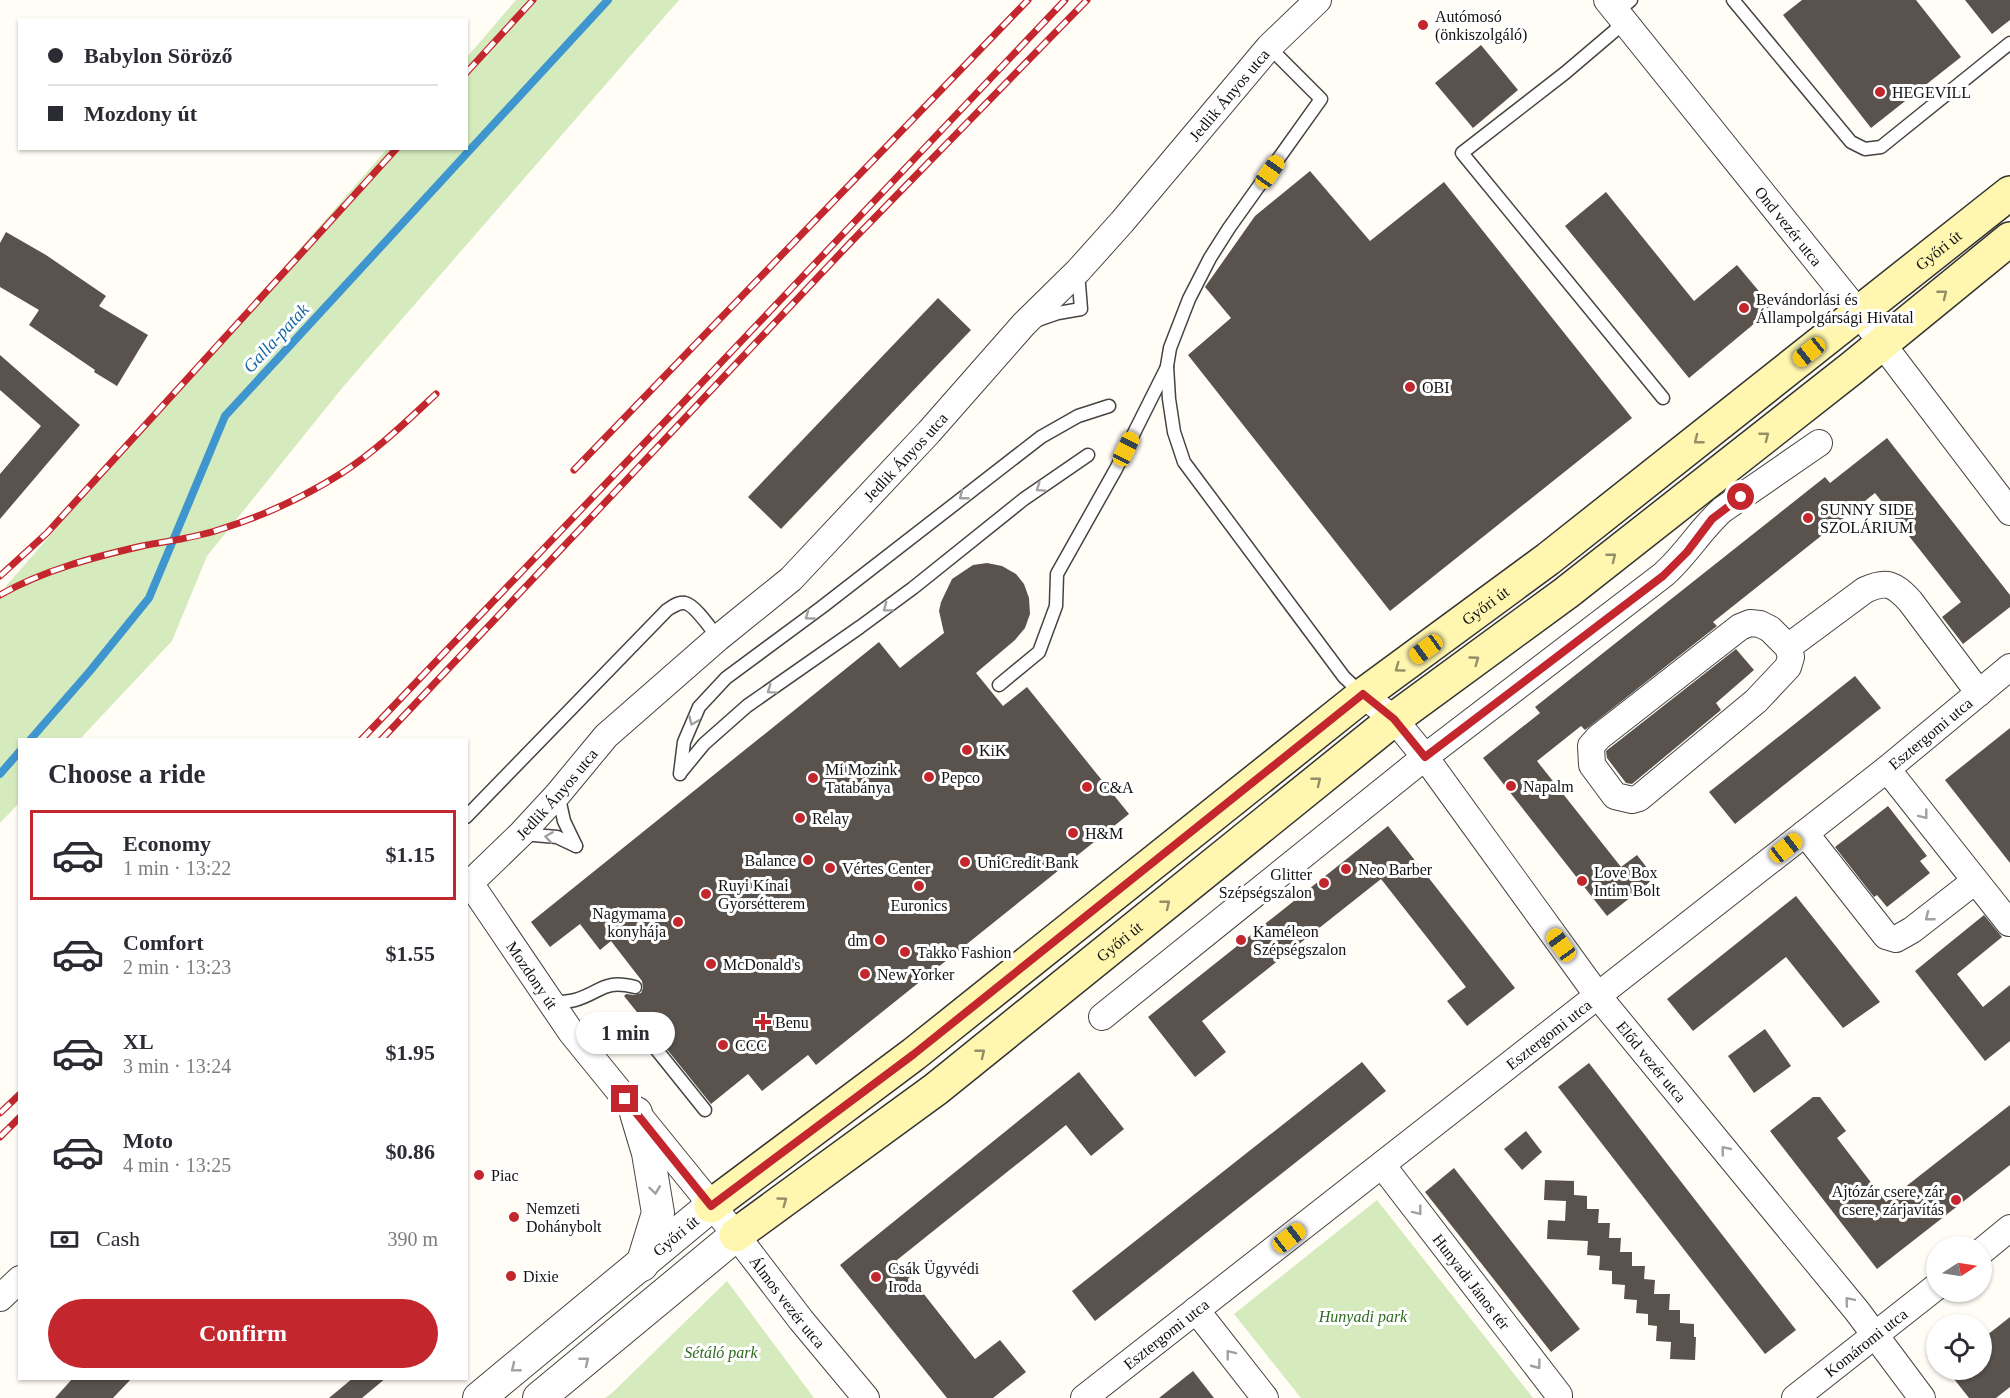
<!DOCTYPE html>
<meta charset="utf-8">
<style>
:root{--surface:#fff;--page:#f7f7f7;--text:#2b2b33;--muted:#7c7c81;--line:#e1e1e2;--accent:#c4262e}
body{margin:0;font-family:"Times New Roman",serif;background:var(--page);color:var(--text);height:100vh;display:flex;flex-direction:column;font-size:22px;white-space:nowrap}
*{box-sizing:border-box;margin:0}
p{font-size:20px;color:var(--muted)}
.icon{flex:none;width:33px;height:33px;fill:none;stroke:currentColor;stroke-width:2;stroke-linecap:round;stroke-linejoin:round}
.map{position:relative;flex:1;overflow:hidden}
.panel{position:absolute;left:18px;top:738px;width:450px;height:642px;display:flex;flex-direction:column;background:var(--surface);border-radius:0px;box-shadow:0 2px 4px #0004}
.panel>*{flex:none}
.banner{position:absolute;left:18px;top:18px;width:450px;height:132px;border-radius:0px;box-shadow:0 2px 4px #0004;display:grid;align-content:center;height:132px;padding:0 30px;background:var(--surface)}
.needle{width:39px;rotate:78deg}
.buttons{position:absolute;left:1926px;top:1236px;display:grid;gap:12px}
.buttons a{display:grid;place-items:center;width:66px;height:66px;border-radius:50%;background:var(--surface);box-shadow:0 2px 4px #0004;font-size:30px}
.end{position:absolute;width:27px;height:27px;margin:-14px;border:8px solid #c4262e;background:#fff;box-shadow:0 0 0 3px #fff}
.from{border-radius:50%}
.bubble{position:absolute;height:42px;border-radius:21px;background:var(--surface);box-shadow:0 2px 4px #0004;font-size:20px;font-weight:700;line-height:42px;text-align:center}
.car{position:absolute;width:18px;height:36px;margin:-18px -9px;border-radius:8px;box-shadow:0 0 4px 2px #0007;background:linear-gradient(#f5c518 24%,#345 0 40%,#f5c518 0 76%,#345 0 86%,#f5c518 0)}
.banner b{display:flex;align-items:center;gap:21px;height:57px;font-size:22px}
.banner b+b{border-top:2px solid var(--line)}
.banner i{width:15px;height:15px;background:var(--text)}
ul{padding:0;list-style:none}
li{display:flex;align-items:center;gap:18px;height:90px;margin:0 12px 9px;padding:0 18px;border:3px solid transparent;border-radius:0px}
li div{flex:1}
li b{display:block;font-size:22px}
li em{font-style:normal;font-weight:700}
li.on{border-color:var(--accent)}
li>.icon{width:54px;height:54px;stroke-width:1.5}
h2{padding:0 30px;font-size:27px;line-height:72px}
.pay{display:flex;align-items:center;gap:15px;height:66px;padding:0 30px;font-size:22px}
.pay p{margin-inline-start:auto}
.primary-button{display:flex;gap:12px;margin-top:auto;padding:12px 30px}
.primary-button a{flex:1;height:69px;border-radius:36px;background:var(--accent);color:#fff;font-size:24px;font-weight:700;line-height:69px;text-align:center}
.map>svg:first-child{display:block}
.green{fill:#d5ebbd}
.lines{fill:none;stroke-linecap:round;stroke-linejoin:round}
.stream{stroke:#3f96cf;stroke-width:8}
.building{fill:#5a524d}
.service-casing{stroke:#444;stroke-width:15}
.minor-casing{stroke:#444;stroke-width:28}
.tertiary-casing{stroke:#444;stroke-width:34}
.secondary-casing{stroke:#333;stroke-width:36}
.service{stroke:#fff;stroke-width:12}
.minor{stroke:#fff;stroke-width:26}
.tertiary{stroke:#fff;stroke-width:32}
.secondary{stroke:#fff6b0;stroke-width:33}
.rail-casing{stroke:#c4262e;stroke-width:7}
.rail{stroke:#fff;stroke-width:4.5;stroke-dasharray:14;stroke-linecap:butt}
.oneway{stroke:#948f68}
.oneway2{stroke:#a0a0a0}
.route{stroke:#c4262e;stroke-width:8}
.poi-dot{fill:#c4262e;stroke:#fff;stroke-width:2}
.labels{text-anchor:middle;dominant-baseline:central;stroke-width:6;stroke-linejoin:round;paint-order:stroke}
.poi-label{font-size:16px;fill:#111;stroke:#fff;text-anchor:start}
.street-label{font-size:16px;fill:#111;stroke:#fff}
.park-label{font-size:16px;font-style:italic;fill:#2f6b1f;stroke:#fff}
.water-label{font-size:18px;font-style:italic;fill:#1768a6;stroke:#fff}
</style>
<div class="map">
<svg width="2010" height="1398" viewBox="0 0 2010 1398">
<rect width="100%" height="100%" fill="#fffdf5"/>
<!-- green -->
<g class="green">
<path d="M516,0H679L343,387L207,556L172,641L80,739L20,740L19,803L0,823V593L387,149L466,148L467,57Z"/>
<path d="M1377,1200L1533,1398H1301L1234,1314Z"/>
<path d="M727,1281L814,1398H605L612,1393Z"/>
</g>
<g class="lines">
<!-- stream -->
<g class="stream">
<path d="M30,740L90,671L149,598L225,416L608,0"/>
<path d="M0,774L20,751"/>
</g>
</g>
<!-- building -->
<g class="building">
<path d="M1802,0H1916L1961,57L1871,128L1783,15Z"/>
<path d="M1965,0H2010V20L1992,34Z"/>
<path d="M1481,45L1518,90L1473,128L1435,83Z"/>
<path d="M1310,171L1370,241L1444,182L1632,418L1390,611L1188,355L1231,318L1205,287L1255,216Z"/>
<path d="M1606,192L1694,301L1737,265L1773,308L1689,378L1565,226Z"/>
<path d="M6,232L46,255L106,296L99,306L148,335L117,386L94,372L95,370L29,325L39,310L0,287V243Z"/>
<path d="M938,298L971,330L781,529L748,497Z"/>
<path d="M0,355L80,425L0,519V474L41,426L0,390Z"/>
<path d="M1887,438L2010,595V607L1963,644L1942,617L1961,602L1875,493L1713,622L1717,626L1585,730L1581,726L1537,761L1621,867L1637,855L1655,878L1607,916L1483,758L1540,713L1535,707L1825,477L1830,483Z"/>
<path d="M987,563L1002,566L1016,574L1024,584L1029,598L1030,614L1025,628L1015,640L976,673L1003,706L1027,687L1129,814L816,1065L808,1055L762,1091L748,1074L711,1104L624,996L626,994L634,995L641,993L643,988L642,981L611,941L600,950L580,924L550,947L531,922L879,642L900,668L944,633L939,611L941,602L952,579L973,565Z"/>
<path d="M1736,649L1754,670L1716,703L1721,710L1632,784L1626,783L1607,758L1606,751Z"/>
<path d="M1855,676L1881,708L1735,824L1709,792Z"/>
<path d="M2010,728V863L1945,780Z"/>
<path d="M1888,806L1927,856L1920,861L1930,873L1887,907L1877,895L1874,897L1835,847Z"/>
<path d="M1388,826L1515,988L1467,1026L1447,1001L1466,987L1381,879L1202,1021L1226,1052L1195,1077L1148,1017Z"/>
<path d="M1796,896L1880,1002L1843,1028L1786,957L1693,1031L1667,999Z"/>
<path d="M1984,915L2002,937L1957,974L1983,1007L2010,985V1041L1985,1061L1915,971Z"/>
<path d="M1765,1029L1791,1066L1754,1093L1728,1056Z"/>
<path d="M1362,1062L1386,1091L1095,1321L1072,1291Z"/>
<path d="M1589,1063L1796,1330L1765,1354L1558,1087Z"/>
<path d="M1079,1072L1124,1129L1091,1156L1066,1125L897,1260L975,1359L1000,1340L1026,1372L993,1398H947L840,1265Z"/>
<path d="M1813,1097H1820L1846,1131L1837,1138L1886,1202L2010,1105V1165L1877,1269L1770,1131Z"/>
<path d="M1526,1131L1542,1152L1522,1170L1504,1149Z"/>
<path d="M1454,1168L1580,1329L1551,1352L1425,1192Z"/>
<path d="M1545,1180L1574,1181V1195L1587,1196V1209H1599L1598,1223H1610L1609,1238H1621L1620,1252H1632V1266H1645L1644,1279L1655,1280L1654,1294H1670L1669,1310H1680V1323L1694,1324V1337H1696L1695,1360L1670,1359L1671,1342L1656,1341L1657,1326L1648,1325V1314L1636,1313L1637,1300L1624,1299L1625,1285L1612,1284V1271L1599,1270L1600,1256L1587,1255L1588,1241L1547,1239L1548,1220L1565,1221L1566,1201L1544,1200Z"/>
<path d="M2010,1317V1387L1996,1398H1969L1947,1370H1982V1339Z"/>
<path d="M1193,1371L1214,1398H1159Z"/>
<path d="M73,1378H132L113,1398H55Z"/>
<path d="M353,1378H386L362,1398H329Z"/>
</g>
<g class="lines">
<!-- service casing -->
<g class="service-casing">
<g id="service">
<path d="M1733,0L1851,142L1865,149L1881,147L2010,43"/>
<path d="M1617,12L1631,0"/>
<path d="M1625,22L1565,73L1462,153L1663,398"/>
<path d="M1269,47L1321,99L1229,228L1210,258L1189,299L1170,348L1167,366L1169,399L1174,432L1184,462L1344,677L1362,694"/>
<path d="M1035,321L1058,313L1081,309L1078,272"/>
<path d="M999,685L1039,652L1056,606L1057,574L1116,469L1167,367"/>
<path d="M681,772L704,744L747,706L860,627L913,588L1024,499L1088,455"/>
<path d="M680,774L684,742L699,707L726,678L822,607L1041,437L1078,416L1109,406"/>
<path d="M558,794L564,821L576,846"/>
<path d="M466,817L667,610C673,606 678,602 685,603C695,605 711,629 718,638"/>
<path d="M522,834L557,837L576,846"/>
<path d="M551,1003C559,1002 568,1002 575,1000C602,992 603,979 635,987"/>
<path d="M591,1057L616,1038L636,1028L644,1034L705,1110"/>
</g>
</g>
<!-- minor casing -->
<g class="minor-casing">
<g id="minor">
<path id="s1" d="M1607,0L1858,312L2010,512"/>
<path d="M1750,623L1760,624L1770,629L1788,647L1791,657L1788,667L1756,701L1639,798L1632,800L1615,796L1592,765L1591,746L1599,737L1740,627Z"/>
<path d="M1788,647L1865,590C1887,580 1894,584 1910,601L1979,693"/>
<path id="s2" d="M1363,695L1394,719L1425,757L1598,996L1857,1311L1922,1398"/>
<path d="M1887,769L2009,923H2010"/>
<path d="M1805,833L1886,936L1896,939L1912,930L1975,881"/>
<path id="s3" d="M470,883L571,1032L736,1235L801,1320L866,1398"/>
<path id="s4" d="M466,887L521,834L558,794L606,736L718,638L791,579L929,432L1024,324L1078,271L1122,222L1269,47L1318,0"/>
<path d="M1102,1017L1425,757L1663,575C1685,556 1700,530 1722,510L1819,443"/>
<path id="s5" d="M1382,1165L1559,1395V1398"/>
<path d="M1982,1251L2010,1228"/>
<path d="M0,1298L20,1279"/>
<path d="M1196,1310L1265,1398"/>
<path id="s6" d="M1084,1398L1887,769L2010,667"/>
<path id="s7" d="M1795,1398L1936,1287"/>
</g>
</g>
<!-- tertiary casing -->
<g class="tertiary-casing">
<g id="tertiary">
<path d="M636,1113L648,1153L658,1213L642,1265"/>
<path id="s8" d="M479,1398L711,1206"/>
<path d="M539,1398L736,1235"/>
</g>
</g>
<!-- secondary casing -->
<g class="secondary-casing">
<g id="secondary">
<path id="s9" d="M711,1206L914,1054L1363,695L1548,559L2010,193"/>
<path id="s10" d="M736,1235L936,1089L1394,719L1566,593L1852,368L2010,239"/>
</g>
</g>
<!-- service -->
<use href="#service" class="service"/>
<!-- minor -->
<use href="#minor" class="minor"/>
<!-- tertiary -->
<use href="#tertiary" class="tertiary"/>
<!-- secondary -->
<use href="#secondary" class="secondary"/>
<!-- rail casing -->
<g class="rail-casing">
<g id="rail">
<path d="M466,73L533,0"/>
<path d="M574,470L1028,0"/>
<path d="M0,576L47,533L397,148"/>
<path d="M0,595C44,570 94,557 142,546C167,541 194,538 218,530C261,517 304,497 342,473C376,451 406,422 436,394"/>
<path d="M361,740L676,410L1065,0"/>
<path d="M381,740L851,242L1087,0"/>
<path d="M0,1113L20,1094"/>
<path d="M0,1137L20,1117"/>
</g>
</g>
<!-- rail -->
<use href="#rail" class="rail"/>
</g>
<!-- one-way arrows -->
<defs><path id="oneway-chevron" d="M-2-3.5L2.5 0L-2 3.5" fill="none" stroke-width="1.6" stroke-linecap="round" stroke-linejoin="round" transform="scale(1.5)"/></defs>
<g class="oneway">
<use href="#oneway-chevron" transform="translate(1943 294) rotate(-39)"/>
<use href="#oneway-chevron" transform="translate(1765 436) rotate(-38)"/>
<use href="#oneway-chevron" transform="translate(1698 440) rotate(142)"/>
<use href="#oneway-chevron" transform="translate(1612 557) rotate(-38)"/>
<use href="#oneway-chevron" transform="translate(1475 660) rotate(-36)"/>
<use href="#oneway-chevron" transform="translate(1399 668) rotate(144)"/>
<use href="#oneway-chevron" transform="translate(1317 781) rotate(-39)"/>
<use href="#oneway-chevron" transform="translate(1166 904) rotate(-39)"/>
<use href="#oneway-chevron" transform="translate(981 1053) rotate(-39)"/>
<use href="#oneway-chevron" transform="translate(783 1201) rotate(-36)"/>
</g>
<g class="oneway2">
<use href="#oneway-chevron" transform="translate(1040 488) rotate(145)"/>
<use href="#oneway-chevron" transform="translate(963 496) rotate(142)"/>
<use href="#oneway-chevron" transform="translate(887 608) rotate(143)"/>
<use href="#oneway-chevron" transform="translate(809 616) rotate(144)"/>
<use href="#oneway-chevron" transform="translate(771 690) rotate(145)"/>
<use href="#oneway-chevron" transform="translate(693 721) rotate(113)"/>
<use href="#oneway-chevron" transform="translate(1924 815) rotate(52)"/>
<use href="#oneway-chevron" transform="translate(549 837) rotate(-172)"/>
<use href="#oneway-chevron" transform="translate(1929 917) rotate(142)"/>
<use href="#oneway-chevron" transform="translate(1725 1150) rotate(-129)"/>
<use href="#oneway-chevron" transform="translate(655 1190) rotate(82)"/>
<use href="#oneway-chevron" transform="translate(1418 1211) rotate(52)"/>
<use href="#oneway-chevron" transform="translate(1849 1301) rotate(-130)"/>
<use href="#oneway-chevron" transform="translate(1230 1354) rotate(-128)"/>
<use href="#oneway-chevron" transform="translate(585 1361) rotate(-39)"/>
<use href="#oneway-chevron" transform="translate(1537 1365) rotate(53)"/>
<use href="#oneway-chevron" transform="translate(515 1368) rotate(141)"/>
</g>
<g class="lines">
<!-- route -->
<path class="route" d="M625,1099L711,1206L914,1054L1363,694L1394,719L1425,757L1663,576L1687,552L1712,519L1741,497"/>
</g>
<!-- markers -->
<g class="poi-dot">
<circle cx="1423" cy="25" r="6"/>
<circle cx="1880" cy="92" r="6"/>
<circle cx="1744" cy="308" r="6"/>
<circle cx="1410" cy="387" r="6"/>
<circle cx="1808" cy="518" r="6"/>
<circle cx="967" cy="750" r="6"/>
<circle cx="929" cy="777" r="6"/>
<circle cx="813" cy="778" r="6"/>
<circle cx="1511" cy="786" r="6"/>
<circle cx="1087" cy="787" r="6"/>
<circle cx="800" cy="818" r="6"/>
<circle cx="1073" cy="833" r="6"/>
<circle cx="808" cy="860" r="6"/>
<circle cx="965" cy="862" r="6"/>
<circle cx="830" cy="868" r="6"/>
<circle cx="1346" cy="869" r="6"/>
<circle cx="1582" cy="881" r="6"/>
<circle cx="1324" cy="883" r="6"/>
<circle cx="919" cy="886" r="6"/>
<circle cx="706" cy="894" r="6"/>
<circle cx="678" cy="922" r="6"/>
<circle cx="880" cy="940" r="6"/>
<circle cx="1241" cy="940" r="6"/>
<circle cx="905" cy="952" r="6"/>
<circle cx="711" cy="964" r="6"/>
<circle cx="865" cy="974" r="6"/>
<path d="M760 1013h6v6h6v6h-6v6h-6v-6h-6v-6h6z"/>
<circle cx="723" cy="1045" r="6"/>
<circle cx="479" cy="1175" r="6"/>
<circle cx="1956" cy="1200" r="6"/>
<circle cx="514" cy="1217" r="6"/>
<circle cx="511" cy="1276" r="6"/>
<circle cx="876" cy="1277" r="6"/>
</g>
<g class="labels">
<!-- poi labels -->
<g class="poi-label">
<text x="1435" y="16">Autómosó<tspan x="1435" dy="18">(önkiszolgáló)</tspan></text>
<text x="1892" y="92">HEGEVILL</text>
<text x="1756" y="299">Bevándorlási és<tspan x="1756" dy="18">Állampolgársági Hivatal</tspan></text>
<text x="1422" y="387">OBI</text>
<text x="1820" y="509">SUNNY SIDE<tspan x="1820" dy="18">SZOLÁRIUM</tspan></text>
<text x="979" y="750">KiK</text>
<text x="825" y="769">Mi Mozink<tspan x="825" dy="18">Tatabánya</tspan></text>
<text x="941" y="777">Pepco</text>
<text x="1523" y="786">Napalm</text>
<text x="1099" y="787">C&amp;A</text>
<text x="812" y="818">Relay</text>
<text x="1085" y="833">H&amp;M</text>
<text x="796" y="860" text-anchor="end">Balance</text>
<text x="977" y="862">UniCredit Bank</text>
<text x="842" y="868">Vértes Center</text>
<text x="1358" y="869">Neo Barber</text>
<text x="1594" y="872">Love Box<tspan x="1594" dy="18">Intim Bolt</tspan></text>
<text x="1312" y="874" text-anchor="end">Glitter<tspan x="1312" dy="18">Szépségszalon</tspan></text>
<text x="718" y="885">Ruyi Kínai<tspan x="718" dy="18">Gyorsétterem</tspan></text>
<text x="919" y="905" text-anchor="middle">Euronics</text>
<text x="666" y="913" text-anchor="end">Nagymama<tspan x="666" dy="18">konyhája</tspan></text>
<text x="1253" y="931">Kaméleon<tspan x="1253" dy="18">Szépségszalon</tspan></text>
<text x="868" y="940" text-anchor="end">dm</text>
<text x="917" y="952">Takko Fashion</text>
<text x="723" y="964">McDonald's</text>
<text x="877" y="974">New Yorker</text>
<text x="775" y="1022">Benu</text>
<text x="735" y="1045">CCC</text>
<text x="491" y="1175">Piac</text>
<text x="1944" y="1191" text-anchor="end">Ajtózár csere, zár<tspan x="1944" dy="18">csere, zárjavítás</tspan></text>
<text x="526" y="1208">Nemzeti<tspan x="526" dy="18">Dohánybolt</tspan></text>
<text x="888" y="1268">Csák Ügyvédi<tspan x="888" dy="18">Iroda</tspan></text>
<text x="523" y="1276">Dixie</text>
</g>
<!-- street labels -->
<g class="street-label">
<text stroke="none"><textPath href="#s4" startOffset="1102">Jedlik Ányos utca</textPath></text>
<text stroke="none"><textPath href="#s1" startOffset="290">Ond vezér utca</textPath></text>
<text stroke="none"><textPath href="#s9" startOffset="1556">Győri út</textPath></text>
<text stroke="none"><textPath href="#s4" startOffset="616">Jedlik Ányos utca</textPath></text>
<text stroke="none"><textPath href="#s9" startOffset="980">Győri út</textPath></text>
<text stroke="none"><textPath href="#s6" startOffset="1076">Esztergomi utca</textPath></text>
<text stroke="none"><textPath href="#s4" startOffset="130">Jedlik Ányos utca</textPath></text>
<text stroke="none"><textPath href="#s10" startOffset="483">Győri út</textPath></text>
<text stroke="none"><textPath href="#s3" startOffset="111">Mozdony út</textPath></text>
<text stroke="none"><textPath href="#s6" startOffset="590">Esztergomi utca</textPath></text>
<text stroke="none"><textPath href="#s2" startOffset="468">Előd vezér utca</textPath></text>
<text stroke="none"><textPath href="#s8" startOffset="255">Győri út</textPath></text>
<text stroke="none"><textPath href="#s5" startOffset="147">Hunyadi János tér</textPath></text>
<text stroke="none"><textPath href="#s3" startOffset="526">Álmos vezér utca</textPath></text>
<text stroke="none"><textPath href="#s6" startOffset="104">Esztergomi utca</textPath></text>
<text stroke="none"><textPath href="#s7" startOffset="90">Komáromi utca</textPath></text>
</g>
<!-- park labels -->
<g class="park-label">
<text x="1363" y="1316">Hunyadi park</text>
<text x="721" y="1352">Sétáló park</text>
</g>
<!-- water labels -->
<g class="water-label">
<text transform="translate(276 338) rotate(-47)">Galla-patak</text>
</g>
</g>
</svg>
<div class="buttons">
<a><svg class="needle" viewBox="-14 -14 28 28"><path d="M0-13l5 13h-10z" fill="#e53935"/><path d="M0 13l5-13h-10z" fill="#7c7c81"/></svg></a>
<a><svg class="icon" aria-label="locate" viewBox="0 0 24 24"><circle cx="12" cy="12" r="6"/><path d="M12 2v4M12 18v4M2 12h4M18 12h4"/></svg></a>
</div>
<i class="end from" style="left:1741px;top:497px"></i>
<i class="end" style="left:625px;top:1099px"></i>
<div class="bubble" style="left:576px;top:1012px;width:99px">1 min</div>
<i class="car" style="left:1270px;top:172px;rotate:35deg"></i>
<i class="car" style="left:1809px;top:352px;rotate:231deg"></i>
<i class="car" style="left:1126px;top:449px;rotate:26deg"></i>
<i class="car" style="left:1426px;top:649px;rotate:234deg"></i>
<i class="car" style="left:1786px;top:848px;rotate:52deg"></i>
<i class="car" style="left:1561px;top:945px;rotate:324deg"></i>
<i class="car" style="left:1289px;top:1238px;rotate:52deg"></i>
<div class="banner">
<b><i class="from"></i>Babylon Söröző</b>
<b><i></i>Mozdony út</b>
</div>
<section class="panel">
<h2>Choose a ride</h2>
<ul>
<li class="on"><svg class="icon" aria-label="car" viewBox="0 0 24 24"><path d="M5 17H2v-5l4-1 3-4h7l3 4 3 1v5h-3M9 17h6M6 11h13"/><circle cx="7" cy="17" r="2"/><circle cx="17" cy="17" r="2"/></svg><div><b>Economy</b><p>1 min · 13:22</p></div><em>$1.15</em></li>
<li><svg class="icon" aria-label="car" viewBox="0 0 24 24"><path d="M5 17H2v-5l4-1 3-4h7l3 4 3 1v5h-3M9 17h6M6 11h13"/><circle cx="7" cy="17" r="2"/><circle cx="17" cy="17" r="2"/></svg><div><b>Comfort</b><p>2 min · 13:23</p></div><em>$1.55</em></li>
<li><svg class="icon" aria-label="car" viewBox="0 0 24 24"><path d="M5 17H2v-5l4-1 3-4h7l3 4 3 1v5h-3M9 17h6M6 11h13"/><circle cx="7" cy="17" r="2"/><circle cx="17" cy="17" r="2"/></svg><div><b>XL</b><p>3 min · 13:24</p></div><em>$1.95</em></li>
<li><svg class="icon" aria-label="car" viewBox="0 0 24 24"><path d="M5 17H2v-5l4-1 3-4h7l3 4 3 1v5h-3M9 17h6M6 11h13"/><circle cx="7" cy="17" r="2"/><circle cx="17" cy="17" r="2"/></svg><div><b>Moto</b><p>4 min · 13:25</p></div><em>$0.86</em></li>
</ul>
<div class="pay"><svg class="icon" aria-label="cash" viewBox="0 0 24 24"><path d="M3 7h18v10H3z"/><circle cx="12" cy="12" r="2"/></svg>Cash<p>390 m</p></div>
<div class="primary-button"><a>Confirm</a></div>
</section>
</div>
